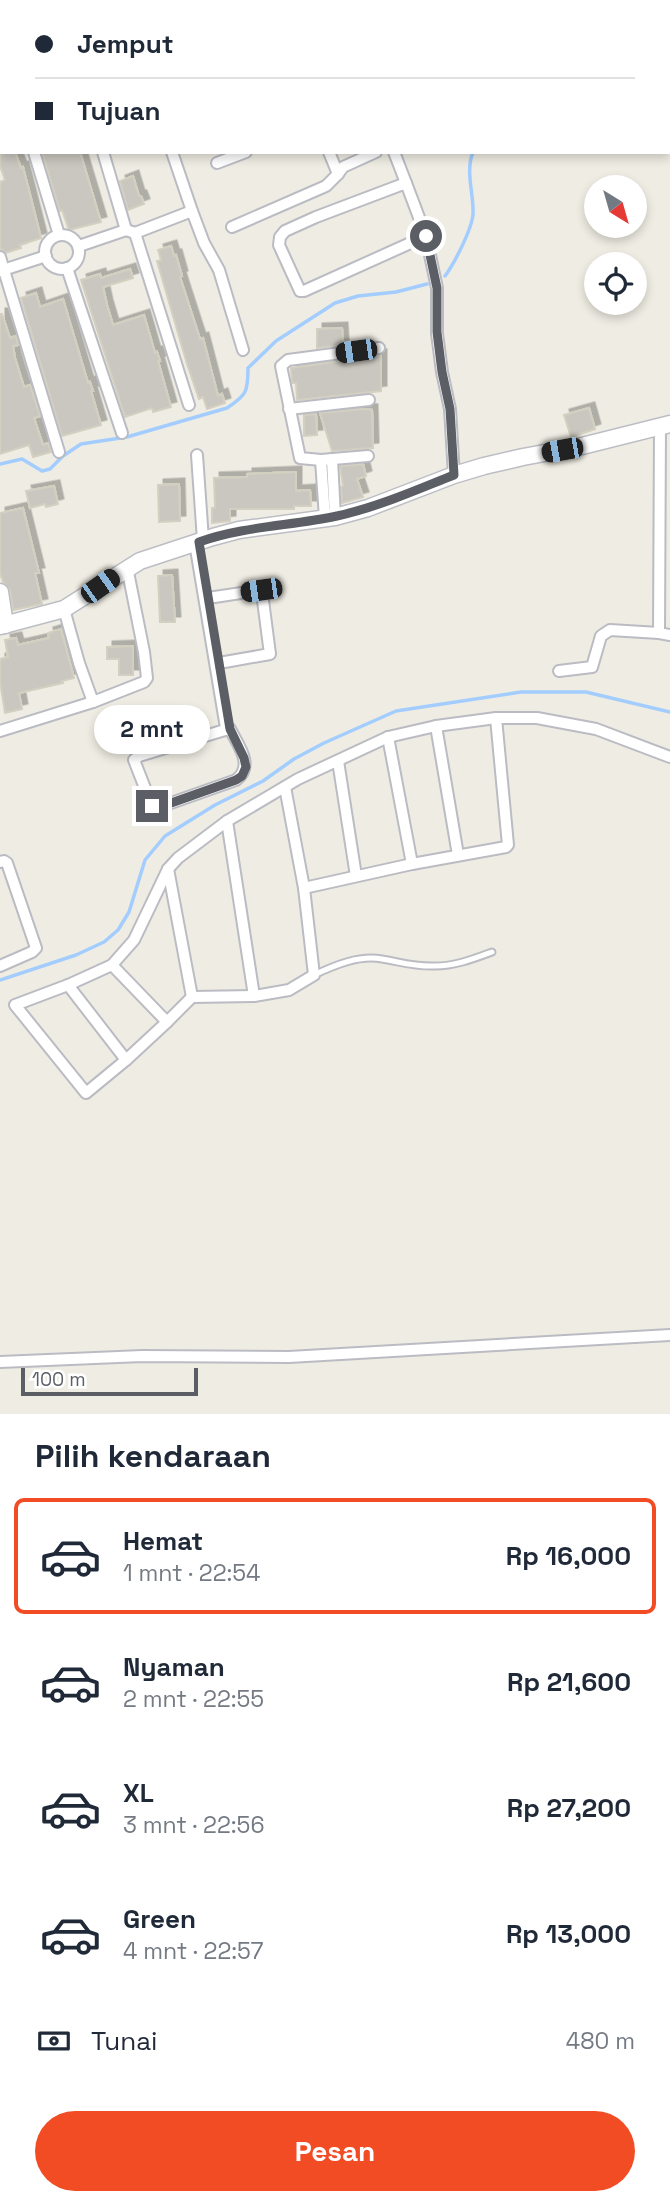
<!DOCTYPE html>
<html lang="id">
<meta charset="utf-8">
<style>
:root{--surface:#fff;--page:#f2f2f3;--text:#1f2937;--muted:#747a83;--line:#e0e1e3;--accent:#f24c25}
body{margin:0;font-family:"Space Grotesk",sans-serif;background:var(--page);color:var(--text);height:100vh;display:flex;flex-direction:column;font-size:26px;white-space:nowrap}
*{box-sizing:border-box;margin:0}
p{font-size:23px;color:var(--muted)}
.icon{flex:none;width:38px;height:38px;fill:none;stroke:currentColor;stroke-width:2;stroke-linecap:round;stroke-linejoin:round}
.map{position:relative;height:1414px;overflow:hidden}
.panel{display:flex;flex-direction:column;background:var(--surface);flex:1}
.panel>*{flex:none}
.guide{position:absolute;left:0px;top:0px;width:670px;height:154px;box-shadow:0 4px 10px #0003;display:grid;align-content:center;height:154px;padding:0 35px;background:var(--surface)}
.needle{width:46px;rotate:143deg}
.fabs{position:absolute;left:584px;top:175px;display:grid;gap:14px}
.fabs a{display:grid;place-items:center;width:63px;height:63px;border-radius:50%;background:var(--surface);box-shadow:0 4px 10px #0003;font-size:35px}
.scale{position:absolute;left:21px;bottom:18px;width:177px;box-sizing:border-box;padding-left:7px;border:4px solid #5b5e65;border-top:0;font-size:19px;line-height:24px;white-space:nowrap;color:#5b5e65;-webkit-text-stroke:5px #fff;paint-order:stroke}
.end{position:absolute;width:32px;height:32px;margin:-16px;border:9px solid #5b5e65;background:#fff;box-shadow:0 0 0 4px #fff}
.from{border-radius:50%}
.bubble{position:absolute;height:49px;border-radius:24px;background:var(--surface);box-shadow:0 4px 10px #0003;font-size:23px;font-weight:700;line-height:49px;text-align:center}
.car{position:absolute;width:21px;height:42px;margin:-21px -10px;border-radius:9px;box-shadow:0 0 5px 2px #0007;background:linear-gradient(#222 24%,#8ab4d8 0 40%,#222 0 76%,#8ab4d8 0 86%,#222 0)}
.guide b{display:flex;align-items:center;gap:24px;height:66px;font-size:26px}
.guide b+b{border-top:2px solid var(--line)}
.guide i{width:18px;height:18px;background:var(--text)}
ul{padding:0;list-style:none}
li{display:flex;align-items:center;gap:21px;height:116px;margin:0 14px 10px;padding:0 21px;border:4px solid transparent;border-radius:10px}
li div{flex:1}
li b{display:block;font-size:26px}
li em{font-style:normal;font-weight:700}
li.active{border-color:var(--accent)}
li>.icon{width:63px;height:63px;stroke-width:1.5}
h2{padding:0 35px;font-size:32px;line-height:84px}
.pay{display:flex;align-items:center;gap:18px;height:77px;padding:0 35px;font-size:26px}
.pay p{margin-inline-start:auto}
.primary-button{display:flex;gap:14px;margin-top:auto;padding:14px 35px}
.primary-button a{flex:1;height:80px;border-radius:42px;background:var(--accent);color:#fff;font-size:28px;font-weight:700;line-height:80px;text-align:center}
.map>svg:first-child{display:block}
.lines{fill:none;stroke-linecap:round;stroke-linejoin:round}
.stream{stroke:#a3cdff;stroke-width:3.5}
.building{fill:#cac7c0;stroke:#d4d0c1;stroke-width:2;filter:url(#shadow)}
.lane-casing{stroke:#bbbcc3;stroke-width:9}
.street-casing{stroke:#bbbcc3;stroke-width:14}
.secondary-casing{stroke:#bcbec5;stroke-width:19}
.lane{stroke:#fff;stroke-width:5}
.street{stroke:#fff;stroke-width:10}
.secondary{stroke:#fff;stroke-width:16}
.route{stroke:#5b5e65;stroke-width:9}
</style>
<div class="map">
<svg width="670" height="1414" viewBox="0 0 670 1414">
<defs>
<filter id="shadow"><feDropShadow dx="5.5" dy="-5.5" stdDeviation="0" flood-color="#0004"/></filter>
</defs>
<rect width="100%" height="100%" fill="#efede3"/>
<g class="lines">
<!-- stream -->
<g class="stream">
<path d="M571,0V2"/>
<path d="M445,276C454,264 472,229 473,214C474,194 465,172 473,152"/>
<path d="M0,464L22,459L42,471L50,469L63,456L81,444L127,437L227,408C247,395 248,391 248,368L276,341L335,303L358,296L396,292L427,284"/>
<path d="M0,980L76,955L104,942L118,930L129,912L145,860L165,836L215,805L263,781L294,759L324,743L396,711L521,692H586L670,712"/>
</g>
</g>
<!-- building -->
<g class="building">
<path d="M0,152H15L21,168L23,167L41,238L20,245L21,248L6,253L1,249L0,245V182L5,180L0,166Z"/>
<path d="M42,152H80L101,222L69,230L62,210L60,211Z"/>
<path d="M133,176L139,196H141L144,204L128,210L120,181Z"/>
<path d="M171,246L174,256L176,255L182,276L180,277L200,339L203,338L218,396L222,394L225,403L207,409L203,397L199,399L187,364L157,261L161,260L158,250Z"/>
<path d="M130,269L133,278L103,287L107,305L113,325L144,315L155,353L157,352L160,361H158L171,407L153,412L152,408L125,417L81,280L100,274L101,278Z"/>
<path d="M36,293L40,307L63,299L88,383L90,382L93,391H91L101,425L62,436L21,298Z"/>
<path d="M0,314H2L10,338L16,336L18,345L13,346L15,358L24,387L30,385L40,416L34,418L43,445L48,443L51,452L33,457L29,445L0,454Z"/>
<path d="M342,328L343,345L317,348V329Z"/>
<path d="M381,355V391L297,400L296,383H292L291,368Z"/>
<path d="M589,408L595,429L571,437L564,415Z"/>
<path d="M364,409L372,410L373,448L332,451L320,413Z"/>
<path d="M316,414L317,435L304,436V415Z"/>
<path d="M363,464L366,476L357,479L363,497L342,503L341,487L343,486L340,466Z"/>
<path d="M296,472V491L310,490L311,506H294V509H230V521L212,523V508H215L214,478L247,477V474Z"/>
<path d="M179,484L180,521L159,522L158,485Z"/>
<path d="M54,486L58,504L46,507L45,504L30,508L26,491Z"/>
<path d="M23,508L39,573H35L42,604L13,610L10,590L3,582L0,573V513Z"/>
<path d="M172,575L175,622H160L158,576Z"/>
<path d="M61,629L74,678L62,681L63,683L19,693L22,709L5,713L0,682V659L8,657L5,640L16,638L18,645L49,638L48,633Z"/>
<path d="M133,646V675H119V659H107V647Z"/>
</g>
<g class="lines">
<!-- lane casing -->
<g class="lane-casing">
<path id="lane" d="M314,975C335,965 359,955 382,959C400,962 416,967 435,966C455,966 473,959 492,952"/>
</g>
<!-- street casing -->
<g class="street-casing">
<g id="street">
<path d="M56,0V2"/>
<path d="M124,0V2"/>
<path d="M207,0L208,2"/>
<path d="M266,0L267,2"/>
<path d="M291,0L303,2"/>
<path d="M0,1L1,0"/>
<path d="M0,40L2,45"/>
<path d="M34,152L59,235"/>
<path d="M103,152L126,230"/>
<path d="M329,152L338,174L343,167L376,152"/>
<path d="M394,152L406,183"/>
<path d="M217,163L246,152"/>
<path d="M192,211L204,243L219,270L243,350"/>
<path d="M232,227L326,186L338,174"/>
<path d="M135,233L192,211L172,152"/>
<circle cx="62" cy="252" r="17"/>
<path d="M426,236L406,183L316,217L285,231L280,237L279,245L300,291H304L426,236L437,288V333L442,372L450,409L454,475"/>
<path d="M79,246L126,230L135,233L189,405"/>
<path d="M0,257L59,452"/>
<path d="M67,268L122,433"/>
<path d="M0,271L46,256"/>
<path d="M289,409L369,400"/>
<path d="M660,427L659,633L670,635"/>
<path d="M197,455L203,540"/>
<path d="M368,456L321,460L300,458L281,366L288,360L379,348"/>
<path d="M332,459L335,517"/>
<path d="M321,460L325,518"/>
<path d="M195,543L226,728L225,730L139,756L134,760L152,806L157,808L236,780C255,766 238,745 230,729L225,730"/>
<path d="M208,598L261,590L262,593L270,654L219,663"/>
<path d="M64,609L79,663L93,702"/>
<path d="M559,671L592,667L601,636L610,630L659,633"/>
<path d="M436,726L458,855"/>
<path d="M0,731L93,702L144,682L147,678L144,652L127,567"/>
<path d="M388,737L412,864"/>
<path d="M338,761L356,876"/>
<path d="M285,787L304,888"/>
<path d="M227,821L254,996L289,990L314,975L304,888L412,864L506,847L508,845L496,718"/>
<path d="M0,862L4,861L7,863L36,948L32,952L0,966"/>
<path d="M168,869L192,997L254,996"/>
<path d="M112,965L167,1022L192,997"/>
<path d="M68,985L126,1060L167,1022"/>
<path d="M126,1060L86,1093L15,1005L68,985L112,965L134,940L168,869L178,858L227,821L298,779L388,737L436,726L496,718H537L596,729L670,757"/>
<path d="M0,1362L142,1356L289,1357L670,1335"/>
</g>
</g>
<!-- secondary casing -->
<g class="secondary-casing">
<g id="secondary">
<path d="M0,592L5,625"/>
<path d="M0,626L64,609L140,561L213,537L239,530L335,517L368,508L454,475L484,466L523,457L582,446L670,424"/>
</g>
</g>
<!-- lane -->
<use href="#lane" class="lane"/>
<!-- street -->
<use href="#street" class="street"/>
<!-- secondary -->
<use href="#secondary" class="secondary"/>
</g>
<g class="lines">
<!-- route -->
<path class="route" d="M152,806L157,808L236,780L242,776L246,767L244,758L230,729L199,542C244,526 291,526 337,516C378,507 416,490 454,475L450,409L442,372L437,332V288L426,236"/>
</g>
</svg>
<div class="fabs">
<a><svg class="needle" viewBox="-14 -14 28 28"><path d="M0-13l5 13h-10z" fill="#e53935"/><path d="M0 13l5-13h-10z" fill="#747a83"/></svg></a>
<a><svg class="icon" aria-label="locate" viewBox="0 0 24 24"><circle cx="12" cy="12" r="6"/><path d="M12 2v4M12 18v4M2 12h4M18 12h4"/></svg></a>
</div>
<div class="scale">100 m</div>
<i class="end from" style="left:426px;top:236px"></i>
<i class="end" style="left:152px;top:806px"></i>
<div class="bubble" style="left:94px;top:705px;width:116px">2 mnt</div>
<i class="car" style="left:356px;top:351px;rotate:262deg"></i>
<i class="car" style="left:562px;top:450px;rotate:260deg"></i>
<i class="car" style="left:100px;top:586px;rotate:55deg"></i>
<i class="car" style="left:261px;top:590px;rotate:262deg"></i>
<div class="guide">
<b><i class="from"></i>Jemput</b>
<b><i></i>Tujuan</b>
</div>
</div>
<section class="panel">
<h2>Pilih kendaraan</h2>
<ul>
<li class="active"><svg class="icon" aria-label="car" viewBox="0 0 24 24"><path d="M5 17H2v-5l4-1 3-4h7l3 4 3 1v5h-3M9 17h6M6 11h13"/><circle cx="7" cy="17" r="2"/><circle cx="17" cy="17" r="2"/></svg><div><b>Hemat</b><p>1 mnt · 22:54</p></div><em>Rp 16,000</em></li>
<li><svg class="icon" aria-label="car" viewBox="0 0 24 24"><path d="M5 17H2v-5l4-1 3-4h7l3 4 3 1v5h-3M9 17h6M6 11h13"/><circle cx="7" cy="17" r="2"/><circle cx="17" cy="17" r="2"/></svg><div><b>Nyaman</b><p>2 mnt · 22:55</p></div><em>Rp 21,600</em></li>
<li><svg class="icon" aria-label="car" viewBox="0 0 24 24"><path d="M5 17H2v-5l4-1 3-4h7l3 4 3 1v5h-3M9 17h6M6 11h13"/><circle cx="7" cy="17" r="2"/><circle cx="17" cy="17" r="2"/></svg><div><b>XL</b><p>3 mnt · 22:56</p></div><em>Rp 27,200</em></li>
<li><svg class="icon" aria-label="car" viewBox="0 0 24 24"><path d="M5 17H2v-5l4-1 3-4h7l3 4 3 1v5h-3M9 17h6M6 11h13"/><circle cx="7" cy="17" r="2"/><circle cx="17" cy="17" r="2"/></svg><div><b>Green</b><p>4 mnt · 22:57</p></div><em>Rp 13,000</em></li>
</ul>
<div class="pay"><svg class="icon" aria-label="cash" viewBox="0 0 24 24"><path d="M3 7h18v10H3z"/><circle cx="12" cy="12" r="2"/></svg>Tunai<p>480 m</p></div>
<div class="primary-button"><a>Pesan</a></div>
</section>
